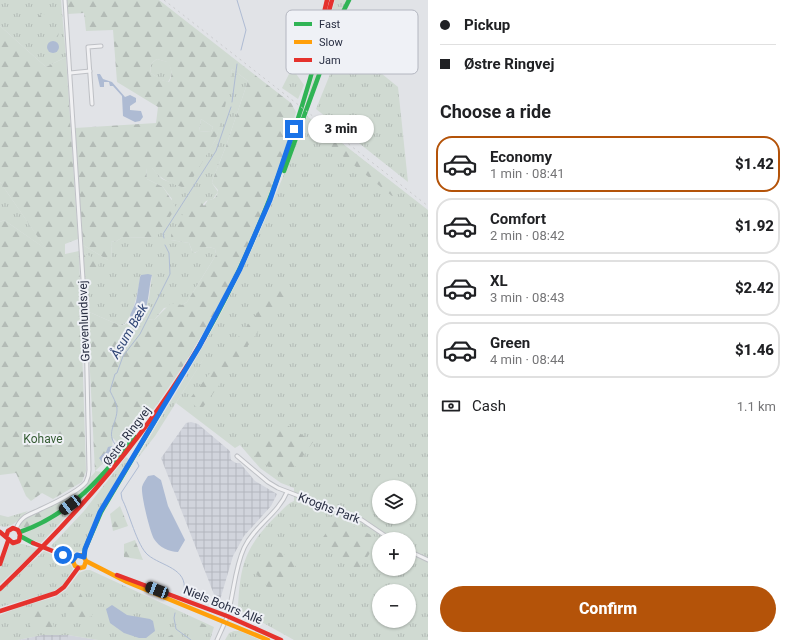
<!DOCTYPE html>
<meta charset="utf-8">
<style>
:root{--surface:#fff;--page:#f2f2f2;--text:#202124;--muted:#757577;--line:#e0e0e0;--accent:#b45309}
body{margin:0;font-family:Roboto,sans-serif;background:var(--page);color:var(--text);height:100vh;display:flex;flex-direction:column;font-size:15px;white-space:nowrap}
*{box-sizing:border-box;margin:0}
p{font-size:13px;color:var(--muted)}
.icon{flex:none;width:22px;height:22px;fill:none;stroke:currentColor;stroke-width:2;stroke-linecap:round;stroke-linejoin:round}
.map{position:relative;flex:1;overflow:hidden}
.panel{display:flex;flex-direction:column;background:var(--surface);width:360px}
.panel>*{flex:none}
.banner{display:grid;align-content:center;height:88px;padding:0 12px;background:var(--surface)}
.fabs{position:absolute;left:372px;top:480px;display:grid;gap:8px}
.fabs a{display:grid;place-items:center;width:44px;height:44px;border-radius:50%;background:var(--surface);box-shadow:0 1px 3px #0004;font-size:20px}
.end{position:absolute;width:18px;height:18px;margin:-9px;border:5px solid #1a73e8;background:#fff;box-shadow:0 0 0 2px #fff}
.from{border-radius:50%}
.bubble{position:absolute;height:28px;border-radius:14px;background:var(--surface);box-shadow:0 1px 3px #0004;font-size:13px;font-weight:800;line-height:28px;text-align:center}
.car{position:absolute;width:12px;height:24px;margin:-12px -6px;border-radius:5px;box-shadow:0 0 3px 1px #0007;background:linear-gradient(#222 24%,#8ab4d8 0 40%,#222 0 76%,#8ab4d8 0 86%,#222 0)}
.banner b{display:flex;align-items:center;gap:14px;height:38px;font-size:15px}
.banner b+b{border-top:1px solid var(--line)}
.banner i{width:10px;height:10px;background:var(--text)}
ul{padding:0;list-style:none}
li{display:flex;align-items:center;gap:12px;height:56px;margin:0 8px 6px;padding:0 4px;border:2px solid var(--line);border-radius:16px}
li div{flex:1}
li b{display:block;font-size:15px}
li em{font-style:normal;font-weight:800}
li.active{border-color:var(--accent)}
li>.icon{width:36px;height:36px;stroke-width:1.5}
h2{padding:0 12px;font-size:18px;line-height:48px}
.pay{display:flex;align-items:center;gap:10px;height:44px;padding:0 12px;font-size:15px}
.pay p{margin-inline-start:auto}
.cta{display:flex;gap:8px;margin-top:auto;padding:8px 12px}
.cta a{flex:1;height:46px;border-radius:24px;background:var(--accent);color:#fff;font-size:16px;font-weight:800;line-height:46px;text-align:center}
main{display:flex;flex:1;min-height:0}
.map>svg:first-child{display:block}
.built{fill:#d1d4dc}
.industrial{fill:url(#industrial-grid)}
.grass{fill:url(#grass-tufts);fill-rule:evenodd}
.forest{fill:url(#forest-firs);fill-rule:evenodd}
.water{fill:#aebbd3}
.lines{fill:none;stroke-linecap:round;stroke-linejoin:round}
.stream{stroke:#aebbd3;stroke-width:1}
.street-casing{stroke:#bec0c5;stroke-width:5}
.street{stroke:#f1f1f3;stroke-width:3}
.fast{stroke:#30b455;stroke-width:4.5}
.slow{stroke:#ff9f0a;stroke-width:4.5}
.jam{stroke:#e5322d;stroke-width:4.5}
.rail{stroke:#cacbce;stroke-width:1;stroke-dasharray:2 4;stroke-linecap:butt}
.jam-bridge{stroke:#e5322d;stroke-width:4.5}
.route{stroke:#1a73e8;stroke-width:5}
.labels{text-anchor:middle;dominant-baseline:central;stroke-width:4;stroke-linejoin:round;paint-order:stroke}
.street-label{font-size:12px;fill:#272d41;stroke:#eff1f6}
.park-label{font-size:12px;fill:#365d34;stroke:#eff1f6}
.water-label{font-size:13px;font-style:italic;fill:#304676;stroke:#eff1f6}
.key{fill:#eff1f6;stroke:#b3b6c0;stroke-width:1}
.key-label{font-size:11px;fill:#272d41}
</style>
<main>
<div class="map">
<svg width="428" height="640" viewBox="0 0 428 640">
<defs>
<pattern id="industrial-grid" width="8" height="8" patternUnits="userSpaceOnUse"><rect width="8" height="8" fill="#d1d4dc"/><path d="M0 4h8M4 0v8" fill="none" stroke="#b3b6be"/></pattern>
<pattern id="grass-tufts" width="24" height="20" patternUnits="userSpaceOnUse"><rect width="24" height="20" fill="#d0dad2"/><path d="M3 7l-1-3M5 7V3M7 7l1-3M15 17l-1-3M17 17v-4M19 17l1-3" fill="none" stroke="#b3bbb6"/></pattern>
<pattern id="forest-firs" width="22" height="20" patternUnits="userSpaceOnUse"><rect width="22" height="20" fill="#d0dad2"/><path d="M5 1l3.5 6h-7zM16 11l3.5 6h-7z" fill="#b3bbb6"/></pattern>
</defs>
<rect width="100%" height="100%" fill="#e1e3e7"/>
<!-- built -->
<path class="built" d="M68,635L98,640H67Z"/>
<!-- industrial -->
<g class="industrial">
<path d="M191,422L198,424L230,451L231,460L236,463H240L255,481L277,494L271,506L244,536L233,556L220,600L215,597L161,458L186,423Z"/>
<path d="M42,635H68L67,640H18Z"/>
</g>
<!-- grass -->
<g class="grass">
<path d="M0,0H61L66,57L46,67L0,26Z"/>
<path d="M335,0H348L307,105L306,104Z"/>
<path d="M343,42L398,87L408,182L316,109Z"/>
<path d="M157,59L168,62C172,69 173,74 168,82L161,80L151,73C149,66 151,63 157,59Z"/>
<path d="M292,68L304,85L298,99L282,88Z"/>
<path d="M232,69L248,81L226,146L213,179L212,183L218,192L213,199L206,201L171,240L189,243L192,251L195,253C201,249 207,245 215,249L216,255L187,302L182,305L164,308L154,320L140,318L149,298L152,275H141L140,277C139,289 132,323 121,326L87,311L85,285L90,284L98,261L83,253V245L108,260H112L111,241L115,242L123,237L153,238L172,199L163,187L147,179L146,168H152L162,179L185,188L216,139Z"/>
<path d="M307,116L428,210V640H294L238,609C240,564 245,547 277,515C283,510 286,504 294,501V488L281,483L260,468L240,445L235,448L176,403L211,347L155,436L137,459C162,415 189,372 213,328C250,260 279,188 307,116ZM379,487H409V517H379ZM379,539H409V569H379ZM379,591H409V621H379Z"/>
<path d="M201,119L213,127L211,132L199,131Z"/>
<path d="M0,182L47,250L4,220L0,222Z"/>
<path d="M126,457L130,460L95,517L83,551L67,553L51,546L84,511Z"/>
<path d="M95,486L41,543L24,537L23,533L49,521Z"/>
<path d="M28,511C19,518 12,530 0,526V515L8,517Z"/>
<path d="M10,544H23L38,549L0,584V569Z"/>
<path d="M44,551L68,561L73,569L63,585L52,592L0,607V591Z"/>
<path d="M86,570H90L214,627L210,640H98L68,635H42L18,640H0V615L20,607L55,597L66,590L79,573Z"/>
<path d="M234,631H240L260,640H225L229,633Z"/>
</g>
<!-- forest -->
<g class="forest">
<path d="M67,0H159L291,103L296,112C263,231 202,354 123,448L113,438L111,456L95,471L103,472C84,491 49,524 22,529L19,527L22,520C49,507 77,496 95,472L87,311L121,326L126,324L130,319L132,321H138L140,318L154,320L171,303L182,305L187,302L216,255L215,249C206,244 201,251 193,253L189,243L171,240V235L192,198L198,197L204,206L208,200C214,200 218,196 218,190L212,183L213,179L226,146L248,81L232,69L225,107L216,139L188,186L185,188C172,184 161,180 152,168H146L147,179L163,187L176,207L160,233L153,238L123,237L115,242L111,241L112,260H108L83,245L75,128L156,123L158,107L117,82L113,30L86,31L84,13L68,14ZM157,59L167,62C172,69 173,74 169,82L162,80L151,73C149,66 151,63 157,59ZM201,119L213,127L211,132L199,131Z"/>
<circle cx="43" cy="19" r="5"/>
<path d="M0,26L46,67L66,57L78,239L65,244V254L79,251L86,471L82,482L53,499L42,493L31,501L26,496L16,473L0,475V222L4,220L46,249L0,182Z"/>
<circle cx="54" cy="34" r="4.5"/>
<path d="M316,123L404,192L392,196L313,132Z"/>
<path d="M83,253L98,260L99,271L90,284L85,285Z"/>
<path d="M280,284L287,292L201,410L188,401Z"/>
<path d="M284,423L313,442L286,480L252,454Z"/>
<path d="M120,506L128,526L113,531L110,514Z"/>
<path d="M337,518L379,539L357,573L321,540Z"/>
<path d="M135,540L143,560L124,557V544Z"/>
<path d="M274,550L300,561L272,592L252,569Z"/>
<path d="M77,587L93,616L66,622V596Z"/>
<path d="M48,605L54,628L27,632L35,608Z"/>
<path d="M197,621L210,627L200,635L187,627Z"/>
<path d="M175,633L184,640H162Z"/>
</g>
<!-- water -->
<g class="water">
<circle cx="53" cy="47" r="6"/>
<path d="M97,74H100L103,79L112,82L125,97L130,95L136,98V102L130,106V110L141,111L143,117L140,121L135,122L123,116L122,96L113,86H110L109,82H104V87H100Z"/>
<path d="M287,123L290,125L285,137C281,131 283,127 287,123Z"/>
<path d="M148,274L152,275C148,287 150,316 135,322L132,321L130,315L136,302L140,277L141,275Z"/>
<path d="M112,446H116L118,451L106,463L102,462L99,458L102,455L106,452L108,447Z"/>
<path d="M154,475L161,480L168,506L185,540L178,552C169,552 159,547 154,539C150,532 141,496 142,487C143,483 146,479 148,476Z"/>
<path d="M112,605L127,615L150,619L153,621L155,631L146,638H139L124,633L110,623L106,609Z"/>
</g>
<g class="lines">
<!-- stream -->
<g class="stream">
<path d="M237,0L246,30L241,50"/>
<path d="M232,102L237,64"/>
<path d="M164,238L163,234L216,151L231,107"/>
<path d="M120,449C102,435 118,424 117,408C116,402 113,397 110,391L115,374L117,373L123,356L140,334L170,274L169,253L165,245"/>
<path d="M137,462L139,466L121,493L122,499C129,512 137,546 148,555C161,566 188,568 184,591"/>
<path d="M175,613L174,618L176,629L191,640"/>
</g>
<!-- street casing -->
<g class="street-casing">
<g id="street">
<path d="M70,73L90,71"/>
<path d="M92,104L88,47L101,46"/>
<path d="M237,456L268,482L278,488L362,520L390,539"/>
<path d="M16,529C21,515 30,515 41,509C52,504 79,491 86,482C88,478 89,474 89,470L86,326L65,0"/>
<path d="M409,551L428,560"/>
<path d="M217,640C220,633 224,625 227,617C234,595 234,570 244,548C254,526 278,514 287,492"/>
</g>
</g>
<!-- street -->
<use href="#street" class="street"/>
<!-- fast -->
<g class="fast">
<path d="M284,171L339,20L349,0"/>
<path d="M204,338C254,250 289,156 316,58"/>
<path d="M20,532C70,515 102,477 135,437"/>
<path d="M20,536L33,543"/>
<path d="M84,557L85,549L101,512L160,412"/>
</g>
<!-- slow -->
<g class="slow">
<path d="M60,554L73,561"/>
<path d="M86,561L84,567L80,568L75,566L73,561L76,556L83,555L86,561L127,582L268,640"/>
</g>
<!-- jam -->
<g class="jam">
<path d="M318,39L327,0"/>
<path d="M316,58L332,0"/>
<path d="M0,532L13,543L19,541L20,535L18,530L13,528L8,531L6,537"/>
<path d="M0,564L8,541"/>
<path d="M117,575L227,616L281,640"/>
<path d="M0,589C78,514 149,433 204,338"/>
<path d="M0,611L56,593L64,587L78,568"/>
</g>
<!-- rail -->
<path class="rail" d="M164,0L428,206"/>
<!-- jam-bridge -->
<path class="jam-bridge" d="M33,543L60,554"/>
</g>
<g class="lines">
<!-- route -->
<path class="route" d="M63,555L72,561L77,555L84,557L85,549L100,512L199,347L240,269L270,200L294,129"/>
</g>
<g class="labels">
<!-- street labels -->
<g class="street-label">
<text transform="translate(84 321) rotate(-92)">Grevenlundsvej</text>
<text transform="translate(127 436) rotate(-53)">Østre Ringvej</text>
<text transform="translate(329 508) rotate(21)">Kroghs Park</text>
<text transform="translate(223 605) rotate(22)">Niels Bohrs Allé</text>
</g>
<!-- park labels -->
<g class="park-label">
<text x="43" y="439">Kohave</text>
</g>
<!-- water labels -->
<g class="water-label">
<text transform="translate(129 331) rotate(-60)">Åsum Bæk</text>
</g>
</g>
<!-- legend -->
<rect x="286" y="10" width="132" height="64" rx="6" class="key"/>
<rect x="294" y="22" width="18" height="4" fill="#30b455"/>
<rect x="294" y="40" width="18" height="4" fill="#ff9f0a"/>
<rect x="294" y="58" width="18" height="4" fill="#e5322d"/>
<g class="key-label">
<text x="319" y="28">Fast</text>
<text x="319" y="46">Slow</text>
<text x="319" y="64">Jam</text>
</g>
</svg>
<div class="fabs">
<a><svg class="icon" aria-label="layers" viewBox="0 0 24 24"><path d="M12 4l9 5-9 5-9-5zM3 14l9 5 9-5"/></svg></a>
<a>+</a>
<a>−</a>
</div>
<i class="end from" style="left:63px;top:555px"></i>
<i class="end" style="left:294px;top:129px"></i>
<div class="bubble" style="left:308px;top:115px;width:66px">3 min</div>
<i class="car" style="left:70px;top:505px;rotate:233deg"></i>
<i class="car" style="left:157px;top:590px;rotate:291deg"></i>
</div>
<section class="panel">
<div class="banner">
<b><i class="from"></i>Pickup</b>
<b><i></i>Østre Ringvej</b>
</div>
<h2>Choose a ride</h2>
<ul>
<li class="active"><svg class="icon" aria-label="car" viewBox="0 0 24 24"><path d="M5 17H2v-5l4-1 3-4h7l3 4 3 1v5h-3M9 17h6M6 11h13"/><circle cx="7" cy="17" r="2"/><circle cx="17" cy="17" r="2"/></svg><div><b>Economy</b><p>1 min · 08:41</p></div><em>$1.42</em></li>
<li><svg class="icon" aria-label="car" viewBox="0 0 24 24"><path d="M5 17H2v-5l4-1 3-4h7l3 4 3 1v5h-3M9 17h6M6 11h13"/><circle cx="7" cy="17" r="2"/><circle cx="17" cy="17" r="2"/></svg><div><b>Comfort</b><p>2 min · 08:42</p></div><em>$1.92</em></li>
<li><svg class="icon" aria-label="car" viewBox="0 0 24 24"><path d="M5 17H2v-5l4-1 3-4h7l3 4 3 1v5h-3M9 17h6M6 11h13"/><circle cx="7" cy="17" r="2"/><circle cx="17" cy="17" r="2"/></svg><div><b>XL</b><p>3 min · 08:43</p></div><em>$2.42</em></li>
<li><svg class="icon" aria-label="car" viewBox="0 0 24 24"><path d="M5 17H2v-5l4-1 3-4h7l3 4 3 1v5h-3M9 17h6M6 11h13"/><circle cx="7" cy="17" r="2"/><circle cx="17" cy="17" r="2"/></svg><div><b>Green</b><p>4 min · 08:44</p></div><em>$1.46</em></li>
</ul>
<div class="pay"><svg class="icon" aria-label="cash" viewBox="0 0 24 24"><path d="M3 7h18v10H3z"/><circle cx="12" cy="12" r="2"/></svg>Cash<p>1.1 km</p></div>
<div class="cta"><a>Confirm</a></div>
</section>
</main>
